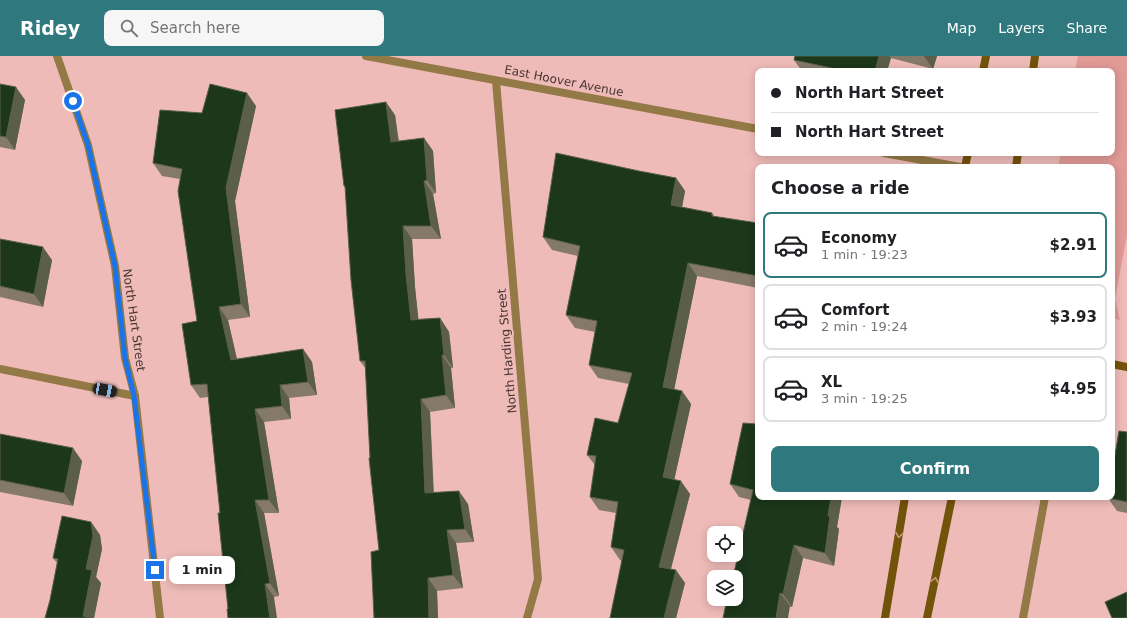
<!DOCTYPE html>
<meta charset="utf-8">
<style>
:root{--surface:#fff;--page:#f6f6f6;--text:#202124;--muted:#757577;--line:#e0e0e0;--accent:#2f787e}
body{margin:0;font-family:"DejaVu Sans",sans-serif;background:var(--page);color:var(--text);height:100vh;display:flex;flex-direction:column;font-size:15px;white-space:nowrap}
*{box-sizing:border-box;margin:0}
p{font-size:13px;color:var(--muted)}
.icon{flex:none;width:22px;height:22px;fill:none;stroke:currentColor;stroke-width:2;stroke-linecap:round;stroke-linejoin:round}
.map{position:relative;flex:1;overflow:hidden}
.drawer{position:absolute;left:755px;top:108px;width:360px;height:336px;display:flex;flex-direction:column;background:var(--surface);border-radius:8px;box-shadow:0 2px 10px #0003}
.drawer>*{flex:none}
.guide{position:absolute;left:755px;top:12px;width:360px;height:88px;border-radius:8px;box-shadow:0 2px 10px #0003;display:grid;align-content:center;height:88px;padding:0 16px;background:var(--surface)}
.fabs{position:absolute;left:707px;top:470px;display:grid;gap:8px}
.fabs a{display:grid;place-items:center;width:36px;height:36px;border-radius:8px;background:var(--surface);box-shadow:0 2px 10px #0003;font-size:20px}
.end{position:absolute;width:18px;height:18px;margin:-9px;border:5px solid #1a73e8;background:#fff;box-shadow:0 0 0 2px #fff}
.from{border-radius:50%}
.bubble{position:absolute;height:28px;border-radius:8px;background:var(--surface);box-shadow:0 2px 10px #0003;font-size:13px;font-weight:600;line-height:28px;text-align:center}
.car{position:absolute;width:12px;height:24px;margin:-12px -6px;border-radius:5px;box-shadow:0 0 3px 1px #0007;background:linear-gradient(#222 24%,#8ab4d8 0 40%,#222 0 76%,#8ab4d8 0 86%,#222 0)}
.guide b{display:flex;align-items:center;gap:14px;height:38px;font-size:15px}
.guide b+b{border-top:1px solid var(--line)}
.guide i{width:10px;height:10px;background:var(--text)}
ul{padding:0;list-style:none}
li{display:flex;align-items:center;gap:12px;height:66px;margin:0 8px 6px;padding:0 8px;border:2px solid var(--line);border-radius:8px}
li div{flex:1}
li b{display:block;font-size:15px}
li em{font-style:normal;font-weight:600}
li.selected{border-color:var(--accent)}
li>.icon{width:36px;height:36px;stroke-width:1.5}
h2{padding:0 16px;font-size:18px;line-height:48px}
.action{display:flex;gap:8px;margin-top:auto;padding:8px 16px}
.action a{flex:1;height:46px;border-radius:8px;background:var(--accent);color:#fff;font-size:16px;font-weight:600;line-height:46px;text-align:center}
header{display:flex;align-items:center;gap:24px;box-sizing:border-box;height:56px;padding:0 20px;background:var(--accent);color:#fff}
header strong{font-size:19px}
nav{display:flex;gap:22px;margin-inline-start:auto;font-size:14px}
.search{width:280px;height:36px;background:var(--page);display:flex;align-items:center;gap:10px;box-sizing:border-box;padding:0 14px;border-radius:8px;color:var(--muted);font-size:15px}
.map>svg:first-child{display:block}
.green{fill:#e19a96}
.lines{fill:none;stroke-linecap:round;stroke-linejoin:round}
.street{stroke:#937946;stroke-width:8}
.secondary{stroke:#715309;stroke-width:8}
.wall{fill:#85796a}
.shaded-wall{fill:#5b5f4a}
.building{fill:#1c371b;stroke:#5b5f4a}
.oneway{stroke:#c2977b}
.route{stroke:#1a73e8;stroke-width:5}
.labels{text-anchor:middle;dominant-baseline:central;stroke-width:4;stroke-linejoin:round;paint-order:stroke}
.street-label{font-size:12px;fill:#483432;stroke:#eebbb8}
</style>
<header>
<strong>Ridey</strong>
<div class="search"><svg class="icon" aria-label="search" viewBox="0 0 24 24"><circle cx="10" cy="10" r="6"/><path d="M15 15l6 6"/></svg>Search here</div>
<nav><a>Map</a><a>Layers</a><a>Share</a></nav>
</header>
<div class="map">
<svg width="1127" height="562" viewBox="0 0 1127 562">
<rect width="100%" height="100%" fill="#eebbb8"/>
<!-- green -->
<path class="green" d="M1078,0H1127V179L1115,243L1120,264L1112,262V111H1058L1061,97H1112V15H1075Z"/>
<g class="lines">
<!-- street -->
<g class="street">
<path d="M57,0L88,89L115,210L125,302L135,340L160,562"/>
<path d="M366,0L758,73"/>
<path d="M496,25L538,523L527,562"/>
<path d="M884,97L960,111"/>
<path d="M0,313L135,340"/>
<path d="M1023,562L1045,441"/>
</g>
<!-- secondary -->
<g class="secondary">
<path d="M983,15L986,0"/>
<path d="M1033,15L1035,0"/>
<path d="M965,111L968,97"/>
<path d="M1016,111L1018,97"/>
<path d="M1112,308L1127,311"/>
<path d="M885,562L905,441"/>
<path d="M927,562L952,441"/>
</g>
</g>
<!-- wall -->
<g class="wall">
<path d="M795,0H937L933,13L891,2L887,15H802L794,4Z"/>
<path d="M0,28L25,44L15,94L0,91Z"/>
<path d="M256,50L235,145L250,261L228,264L237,303L303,293L312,306L317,339L289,342L291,363L264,366L279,457H264L279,540L274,541L228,553L220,457L208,341L200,342L191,329L197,265L180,123L162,120L153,107L202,57Z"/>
<path d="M395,59L399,85L424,82L433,95L436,137L433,138L441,183H412L415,231L418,263L440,262L449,276L453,312H451L455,352L430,356L434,437L468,448L474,486L456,487L463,532L437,535L438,562H374L379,494L370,402L366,313L360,305L345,132L344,130Z"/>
<path d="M639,115L676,122L685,135L682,151L712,157L715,161L758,167V232L697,220L674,334L682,335L691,348L674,424L690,438L671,513L685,527L676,562H610L622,505L620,504L611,491L616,457L599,454L590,441L595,409L587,399L618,367L629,328L598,322L589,309L595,276L575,272L566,259L578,200L552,194L543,181Z"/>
<path d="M0,183L52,204L43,251L0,241Z"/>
<path d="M757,368L758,441H842L837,471L839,473L834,510L803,502L792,551L736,543L751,444L739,441L730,428Z"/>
<path d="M1127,376V457L1117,455L1108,442Z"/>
<path d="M0,378L82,405L73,450L0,436Z"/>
<path d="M91,466L100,479L102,493L96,521L101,527L94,562H45L50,544L57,507L53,502Z"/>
</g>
<!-- shaded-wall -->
<g class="shaded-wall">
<path d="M879,0H889L891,2L887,15H875Z"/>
<path d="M924,0H937L933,13Z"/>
<path d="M16,31L25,44L15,94L6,81Z"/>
<path d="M247,37L256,50L235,145L250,261L241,248L226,132Z"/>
<path d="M386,46L395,59L400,99L391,86Z"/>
<path d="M424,82L433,95L436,137L427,124Z"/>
<path d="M676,122L685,135L680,162L671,149Z"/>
<path d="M424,125L433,138L441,183L431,170Z"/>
<path d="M403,170L412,183L415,231L420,277L411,264L406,218Z"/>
<path d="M43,191L52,204L43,251L34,238Z"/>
<path d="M688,207L697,220L672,344L663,331Z"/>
<path d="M219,251L228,264L240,317L231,304Z"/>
<path d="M440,262L449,276L453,312L444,299Z"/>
<path d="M303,293L312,306L317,339L308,326Z"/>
<path d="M442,299L451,312L455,352L446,339Z"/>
<path d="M280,329L289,342L291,363L282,350Z"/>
<path d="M682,335L691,348L672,434L663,421Z"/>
<path d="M421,343L430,356L434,450L425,437Z"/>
<path d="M255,353L264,366L279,457L269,444Z"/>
<path d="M73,392L82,405L73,450L64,437Z"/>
<path d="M681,425L690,438L668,524L659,511Z"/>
<path d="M459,435L468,448L474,486L465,473Z"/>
<path d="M831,441H842L837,471L839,473L834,510L825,497L828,460Z"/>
<path d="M255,444L264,457L279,540L270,527Z"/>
<path d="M91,466L100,479L102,493L96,521L101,527L94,562H84L83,560L86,513Z"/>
<path d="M447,474L456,487L463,532L453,519Z"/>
<path d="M794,489L803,502L792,551L783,538Z"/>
<path d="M676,514L685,527L676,562H664Z"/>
<path d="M428,522L437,535L438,562H429Z"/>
<path d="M265,528L274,541L277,562H270Z"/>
<path d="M780,537L790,550L788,562H776Z"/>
</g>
<!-- building -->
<g class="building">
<path d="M795,0H879L875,15H846L794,4Z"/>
<path d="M0,28L16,31L6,81L0,80Z"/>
<path d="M210,28L247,37L226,132L241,248L219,251L231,304L303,293L308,326L280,329L282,350L255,353L269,444H255L270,527L265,528L270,562H228L227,553H228L218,457H220L207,328L191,329L182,268L197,265L178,135L182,113L153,107L160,54L202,57Z"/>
<path d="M386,46L391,86L424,82L427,124L424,125L431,170H403L406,218L411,264L440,262L444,299H442L446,339L421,343L425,437L459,435L465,473L447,474L453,519L428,522L429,562H374L371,496L379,494L369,402H370L365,305H360L351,224L345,130H344L335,54Z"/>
<path d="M556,97L639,115L676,122L671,149L712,157V160L758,167V220L688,207L663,331L682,335L663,421L681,425L659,511L676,514L664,562H610L624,494L611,491L618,446L590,441L596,400L587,399L595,362L618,367L632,317L589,309L597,265L566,259L580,190L543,181Z"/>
<path d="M0,183L43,191L34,238L0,230Z"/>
<path d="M758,363V441H831L828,460H830L825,497L794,489L783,538L780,537L776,562H723L727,543H736V521H733L753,434L730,428L743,367L757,368Z"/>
<path d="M1119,375L1127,376V446L1108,442V441H1112V416Z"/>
<path d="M0,378L73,392L64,437L0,424Z"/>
<path d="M62,460L91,466L93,480L86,513L92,514L83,560L87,561V562H45L50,544L58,503L53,502Z"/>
<path d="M1127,536V562H1112L1105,546Z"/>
</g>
<!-- one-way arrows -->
<defs><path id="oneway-chevron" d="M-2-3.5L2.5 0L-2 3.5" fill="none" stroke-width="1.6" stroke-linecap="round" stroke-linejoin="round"/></defs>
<g class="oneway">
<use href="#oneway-chevron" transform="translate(899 479) rotate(99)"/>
<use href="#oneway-chevron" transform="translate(935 524) rotate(-78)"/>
</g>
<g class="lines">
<!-- route -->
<path class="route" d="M73,45L88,89L115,210L125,302L134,340L155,514"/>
</g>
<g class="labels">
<!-- street labels -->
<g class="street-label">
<text transform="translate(564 25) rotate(11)">East Hoover Avenue</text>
<text transform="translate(134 264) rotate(82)">North Hart Street</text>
<text transform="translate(507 295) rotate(-95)">North Harding Street</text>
</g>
</g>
</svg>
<div class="fabs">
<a><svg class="icon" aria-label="locate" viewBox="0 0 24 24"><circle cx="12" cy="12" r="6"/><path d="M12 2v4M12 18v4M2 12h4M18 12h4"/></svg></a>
<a><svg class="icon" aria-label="layers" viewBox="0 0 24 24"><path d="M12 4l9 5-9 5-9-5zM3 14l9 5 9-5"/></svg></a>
</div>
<i class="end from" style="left:73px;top:45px"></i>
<i class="end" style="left:155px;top:514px"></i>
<div class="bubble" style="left:169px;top:500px;width:66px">1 min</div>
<i class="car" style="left:105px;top:334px;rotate:101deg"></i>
<div class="guide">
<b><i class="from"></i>North Hart Street</b>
<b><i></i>North Hart Street</b>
</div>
<section class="drawer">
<h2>Choose a ride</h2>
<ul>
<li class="selected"><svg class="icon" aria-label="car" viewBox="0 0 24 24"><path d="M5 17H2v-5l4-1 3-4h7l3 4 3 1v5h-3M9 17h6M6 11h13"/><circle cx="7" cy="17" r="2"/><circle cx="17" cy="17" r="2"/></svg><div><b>Economy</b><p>1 min · 19:23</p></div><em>$2.91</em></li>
<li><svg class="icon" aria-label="car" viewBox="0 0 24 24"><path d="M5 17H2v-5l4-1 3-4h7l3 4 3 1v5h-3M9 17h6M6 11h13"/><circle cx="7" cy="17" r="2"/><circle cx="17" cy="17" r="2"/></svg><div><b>Comfort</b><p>2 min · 19:24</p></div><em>$3.93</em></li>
<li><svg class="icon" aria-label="car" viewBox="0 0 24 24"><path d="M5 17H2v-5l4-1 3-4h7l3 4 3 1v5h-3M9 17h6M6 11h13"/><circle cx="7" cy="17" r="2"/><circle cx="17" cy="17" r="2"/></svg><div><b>XL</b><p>3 min · 19:25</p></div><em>$4.95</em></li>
</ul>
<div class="action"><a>Confirm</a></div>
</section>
</div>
